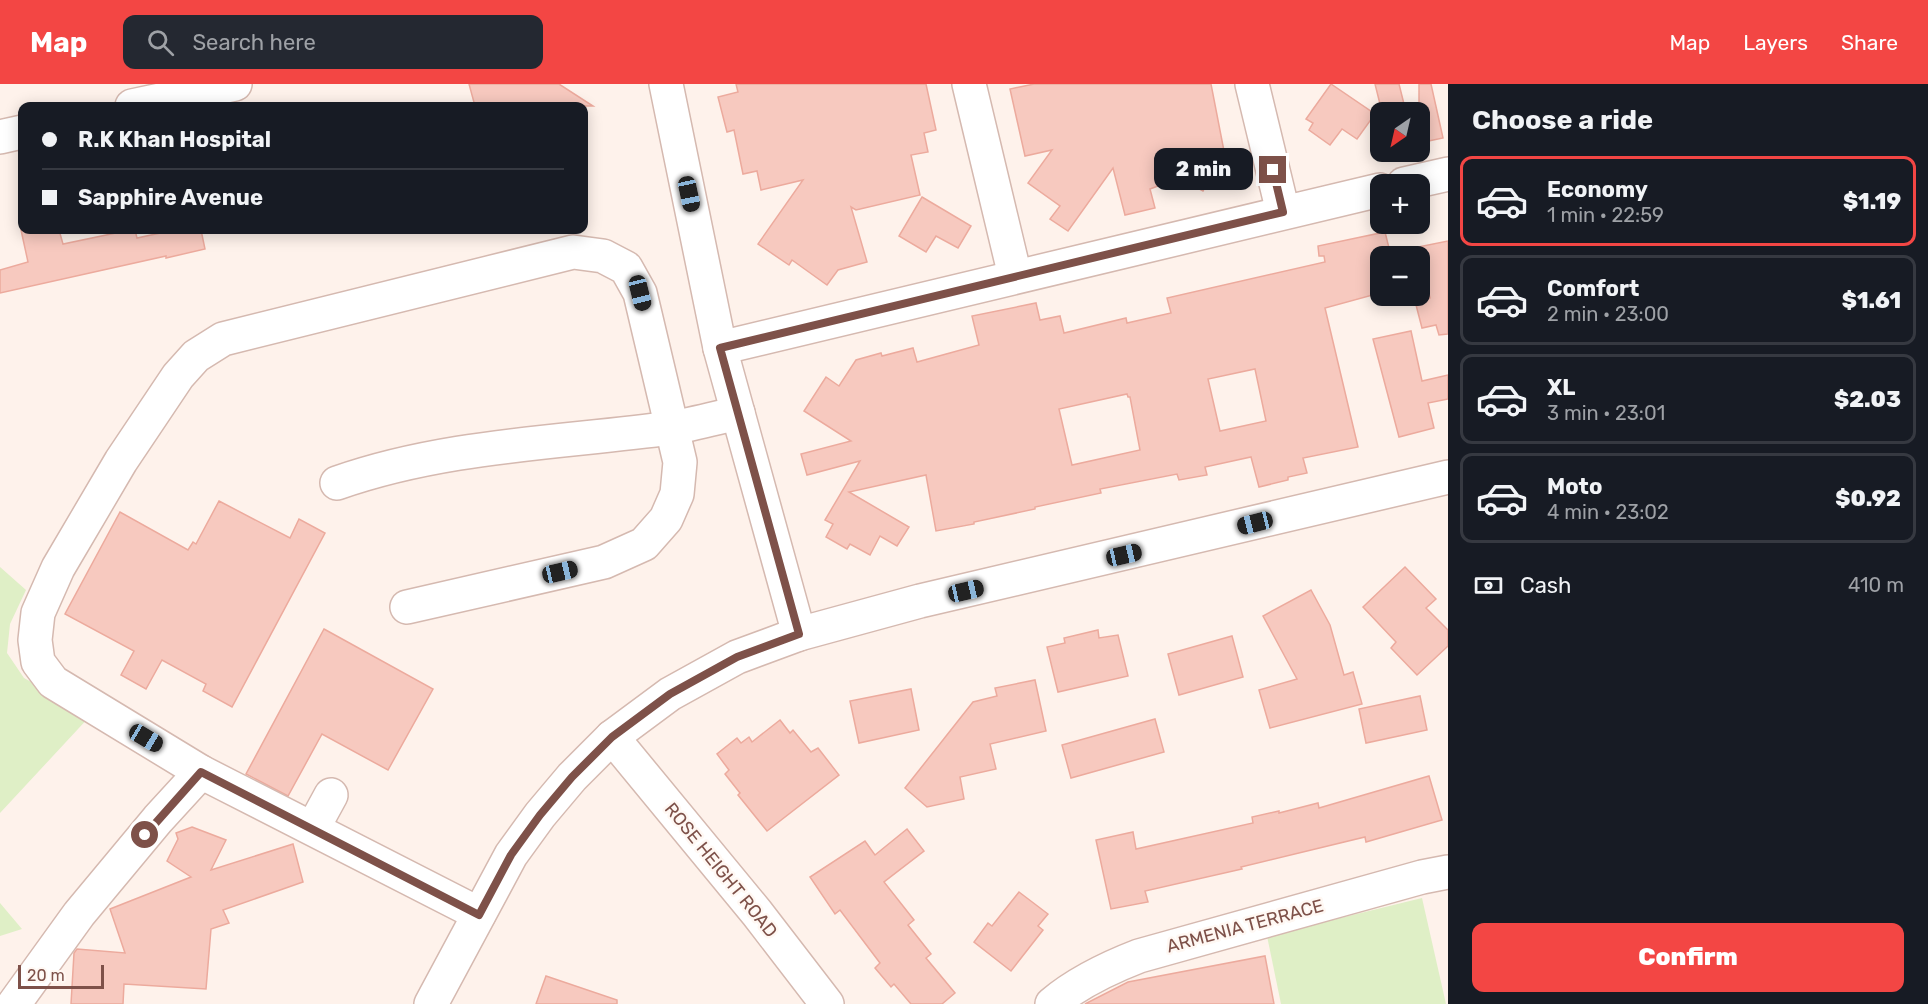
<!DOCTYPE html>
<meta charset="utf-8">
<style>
:root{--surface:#171b24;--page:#242831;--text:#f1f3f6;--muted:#9ea1a6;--line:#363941;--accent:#f34644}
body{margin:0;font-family:Rubik,sans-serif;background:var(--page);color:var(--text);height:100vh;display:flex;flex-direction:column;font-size:22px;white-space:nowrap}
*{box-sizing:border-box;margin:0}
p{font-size:20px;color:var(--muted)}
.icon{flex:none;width:33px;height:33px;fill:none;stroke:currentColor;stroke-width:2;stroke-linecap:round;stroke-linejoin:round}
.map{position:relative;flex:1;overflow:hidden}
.drawer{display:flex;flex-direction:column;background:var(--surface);width:480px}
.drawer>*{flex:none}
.banner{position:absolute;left:18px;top:18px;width:570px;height:132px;border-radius:12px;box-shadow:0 3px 15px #0003;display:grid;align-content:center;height:132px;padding:0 24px;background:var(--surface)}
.needle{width:39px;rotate:214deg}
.fabs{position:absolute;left:1370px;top:18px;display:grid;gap:12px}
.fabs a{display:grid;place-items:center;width:60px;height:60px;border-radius:12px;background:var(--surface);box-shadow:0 3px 15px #0003;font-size:30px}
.scale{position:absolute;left:18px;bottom:15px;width:86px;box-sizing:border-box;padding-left:6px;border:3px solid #7e5149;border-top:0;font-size:16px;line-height:21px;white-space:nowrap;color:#7e5149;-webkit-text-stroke:4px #fff8f3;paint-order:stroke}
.end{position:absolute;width:27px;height:27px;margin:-14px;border:8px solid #7e5149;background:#fff;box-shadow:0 0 0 3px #fff}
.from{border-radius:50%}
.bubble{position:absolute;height:42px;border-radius:12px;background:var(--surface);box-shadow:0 3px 15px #0003;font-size:20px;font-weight:800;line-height:42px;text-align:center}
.car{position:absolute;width:18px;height:36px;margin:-18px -9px;border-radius:8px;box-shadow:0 0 4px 2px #0007;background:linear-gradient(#222 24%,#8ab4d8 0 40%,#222 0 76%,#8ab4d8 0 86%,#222 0)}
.banner b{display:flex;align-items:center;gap:21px;height:57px;font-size:22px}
.banner b+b{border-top:2px solid var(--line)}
.banner i{width:15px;height:15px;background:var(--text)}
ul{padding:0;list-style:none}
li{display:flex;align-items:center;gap:18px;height:90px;margin:0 12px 9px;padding:0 12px;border:3px solid var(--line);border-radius:12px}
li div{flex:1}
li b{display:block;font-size:22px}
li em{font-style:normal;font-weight:800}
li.selected{border-color:var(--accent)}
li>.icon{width:54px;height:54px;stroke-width:1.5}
h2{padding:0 24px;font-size:27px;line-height:72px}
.pay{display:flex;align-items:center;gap:15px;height:66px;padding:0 24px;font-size:22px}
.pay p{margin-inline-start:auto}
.cta{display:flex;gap:12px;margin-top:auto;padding:12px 24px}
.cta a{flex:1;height:69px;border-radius:12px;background:var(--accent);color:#fff;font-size:24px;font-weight:800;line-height:69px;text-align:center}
header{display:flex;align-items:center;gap:36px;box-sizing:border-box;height:84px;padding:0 30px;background:var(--accent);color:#fff}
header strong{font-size:28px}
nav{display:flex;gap:33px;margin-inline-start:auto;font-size:21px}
.search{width:420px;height:54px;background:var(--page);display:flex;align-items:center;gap:15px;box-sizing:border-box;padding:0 21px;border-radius:12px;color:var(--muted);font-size:22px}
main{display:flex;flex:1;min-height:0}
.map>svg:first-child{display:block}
.green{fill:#dfefc6}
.building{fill:#f7c9bf;stroke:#ecaa9d;stroke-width:1.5;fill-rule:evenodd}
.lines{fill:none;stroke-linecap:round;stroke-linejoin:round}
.minor-casing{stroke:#d5b9b0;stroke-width:36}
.minor{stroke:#fff;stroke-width:33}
.route{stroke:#7e5149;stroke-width:8}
.labels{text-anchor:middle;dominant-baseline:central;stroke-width:5;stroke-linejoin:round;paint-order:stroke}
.street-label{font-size:18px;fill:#7e5149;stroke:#fff8f3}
</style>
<header>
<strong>Map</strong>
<div class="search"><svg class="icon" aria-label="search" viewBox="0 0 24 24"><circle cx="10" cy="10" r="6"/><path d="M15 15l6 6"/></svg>Search here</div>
<nav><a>Map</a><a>Layers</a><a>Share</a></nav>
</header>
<main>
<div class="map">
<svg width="1448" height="920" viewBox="0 0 1448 920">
<rect width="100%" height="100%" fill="#fef2eb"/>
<!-- green -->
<g class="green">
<path d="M0,483L26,506L10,540L7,569L24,594L91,631L0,729Z"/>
<path d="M1422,814L1446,920H1281L1267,852Z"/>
<path d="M0,819L22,845L0,852Z"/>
</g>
<!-- building -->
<g class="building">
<path d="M469,0H559L593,22H475Z"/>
<path d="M736,0H926L936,46L924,49L928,68L911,71L920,111L856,126L851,123L867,178L838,186L827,201L792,176L789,181L758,160L803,96L761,106L757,87L743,90L734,46L727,48L718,13L738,8Z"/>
<path d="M1034,0H1211L1224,67L1203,107L1179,94L1150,105L1155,124L1125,131L1113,84L1068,147L1050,135L1060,122L1028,99L1052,66L1025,72L1010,5Z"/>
<path d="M1331,0L1375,30L1357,55L1342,45L1330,61L1309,46L1313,39L1306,35Z"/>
<path d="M1375,0H1399L1406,28H1382Z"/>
<path d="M1419,0H1431L1443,54L1419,59Z"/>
<path d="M922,113L971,142L958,164L936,152L926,168L899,152Z"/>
<path d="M21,146H59L63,160L130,146H135L137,154L174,146H201L205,165L166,174V172L0,209V186L28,178Z"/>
<path d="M1385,148L1391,172H1380V209L1325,224L1358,363L1303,374L1307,389L1288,393V396L1259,403L1251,373L1205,383L1207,391L1179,396L1177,390L1100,405L1101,409L1035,423V425L974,438V440L936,447L926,391L849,408L909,443L897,462L880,452L870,471L850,460L847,465L826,453L833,440L825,436L860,377L807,391L801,370L851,357L804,327L826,293L839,302L856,276L881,269L882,272L913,264L917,278L979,261L972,232L1036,219L1040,236L1060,232L1064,249L1126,234L1127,239L1171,229L1167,214L1325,178L1324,172H1319L1318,162ZM1255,285L1266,337L1220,347L1208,295ZM1127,310L1128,313H1130L1140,366L1072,381L1059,325Z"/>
<path d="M1448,157V250L1439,251L1436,241L1422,244L1415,217L1430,214L1418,163Z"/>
<path d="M1411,247L1422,297L1448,291V315L1428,319L1434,344L1399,353L1373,255Z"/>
<path d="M219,417L290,454L299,435L325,449L232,623L203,607L206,600L162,576L146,605L121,591L134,567L65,530L120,428L188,466L193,458L196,460Z"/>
<path d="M1405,483L1436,515L1426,524L1448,546V562L1417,591L1391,564L1396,558L1363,523Z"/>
<path d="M1311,506L1330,541L1344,591L1353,588L1362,620L1270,644L1259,606L1297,595L1263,532Z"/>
<path d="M324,545L433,605L388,686L322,650L288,712L246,690Z"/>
<path d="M1098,546L1099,554L1118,551L1128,592L1058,608L1047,563L1065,559L1064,554Z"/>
<path d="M1232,552L1243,593L1179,611L1168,570Z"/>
<path d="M1035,596L1046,647L990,660L996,685L960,693L964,715L927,723L905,704L973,618L997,612L995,604Z"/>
<path d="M911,605L919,646L859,659L850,617Z"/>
<path d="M1420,612L1427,646L1366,659L1359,625Z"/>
<path d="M1155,635L1164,668L1071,694L1062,661Z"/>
<path d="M780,636L790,649L793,646L811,668L818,664L839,691L767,747L738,711L740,709L725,690L729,686L717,670L737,654L741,659L749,653L752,658Z"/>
<path d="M1429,692L1442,736L1366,758L1365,753L1241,783L1242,785L1145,807L1148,818L1111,825L1096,756L1133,748L1136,765L1253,739L1252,733L1279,727V729L1318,719L1319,724Z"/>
<path d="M192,743L226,756L211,786L293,760L303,798L223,826L229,839L211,845L206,905L124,900L123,920H71L74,869L77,865L125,869L110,825L191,793L167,777L178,755L176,749Z"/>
<path d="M907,745L924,767L884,798L914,836L908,841L931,870L926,874L955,909L942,920H911L894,900L891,903L875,884L880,879L840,826L835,830L810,793L865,757L875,771Z"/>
<path d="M1019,808L1048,830L1038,842L1043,846L1011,887L974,858L988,839L992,842Z"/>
<path d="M1265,872L1274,920H1085L1128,898Z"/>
<path d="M546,892L617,916V920H536Z"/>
</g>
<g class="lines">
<!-- minor casing -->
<g class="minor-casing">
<g id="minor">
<path d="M666,0L720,264L799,550"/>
<path d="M969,0L1015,192"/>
<path d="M1252,0L1283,128"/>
<path d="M132,22L235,0"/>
<path d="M0,53L22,48"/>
<path d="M1404,100L1448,90"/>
<path d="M720,264L1380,106"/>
<path d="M337,399C445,361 559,359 671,344C693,340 716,334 738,329"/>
<path d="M407,523L604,478L644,460L666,435L677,410L680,378L640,209L626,184L603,172L573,168L223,255L196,272L178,292L121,377L58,484L38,529L35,556L38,578L53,598L201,688L479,830"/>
<path d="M612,653L757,829L827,920"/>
<path d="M313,744L331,711"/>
<path d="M14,920L79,830L158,735L201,688"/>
<path d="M431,920L511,771L540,731L572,693L612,653L670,610L737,573L799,550L920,517L1448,393"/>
<path d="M1052,920C1078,898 1108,884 1139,872L1422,793L1448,788"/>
</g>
</g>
<!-- minor -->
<use href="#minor" class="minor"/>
</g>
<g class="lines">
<!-- route -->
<path class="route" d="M145,751L201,688L479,831L511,771L540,731L572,693L612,653L670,610L737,573L799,550L720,264L1283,128L1273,86"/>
</g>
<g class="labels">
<!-- street labels -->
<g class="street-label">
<text transform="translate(721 786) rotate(51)">ROSE HEIGHT ROAD</text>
<text transform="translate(1245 842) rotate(-15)">ARMENIA TERRACE</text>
</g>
</g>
</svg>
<div class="fabs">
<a><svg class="needle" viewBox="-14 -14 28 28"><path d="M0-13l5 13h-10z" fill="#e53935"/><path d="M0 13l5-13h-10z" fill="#9ea1a6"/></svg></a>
<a>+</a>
<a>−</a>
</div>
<div class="scale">20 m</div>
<i class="end from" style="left:145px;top:751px"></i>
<i class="end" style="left:1273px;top:86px"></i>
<div class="bubble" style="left:1154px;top:64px;width:99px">2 min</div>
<i class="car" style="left:689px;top:110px;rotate:168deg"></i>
<i class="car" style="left:640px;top:209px;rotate:166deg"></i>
<i class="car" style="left:1255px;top:439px;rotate:256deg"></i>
<i class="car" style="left:1124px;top:471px;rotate:77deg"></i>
<i class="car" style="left:560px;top:488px;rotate:77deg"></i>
<i class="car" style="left:966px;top:507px;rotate:77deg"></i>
<i class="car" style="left:146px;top:654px;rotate:121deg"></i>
<div class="banner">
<b><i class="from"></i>R.K Khan Hospital</b>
<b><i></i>Sapphire Avenue</b>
</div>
</div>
<section class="drawer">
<h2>Choose a ride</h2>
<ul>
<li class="selected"><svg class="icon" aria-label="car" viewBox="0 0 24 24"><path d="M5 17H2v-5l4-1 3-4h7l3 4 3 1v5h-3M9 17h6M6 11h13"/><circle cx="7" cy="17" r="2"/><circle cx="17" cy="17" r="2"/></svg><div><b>Economy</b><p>1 min · 22:59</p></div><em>$1.19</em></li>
<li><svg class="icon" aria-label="car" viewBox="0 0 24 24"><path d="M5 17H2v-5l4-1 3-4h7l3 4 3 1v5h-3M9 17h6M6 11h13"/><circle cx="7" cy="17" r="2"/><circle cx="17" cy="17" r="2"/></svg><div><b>Comfort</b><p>2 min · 23:00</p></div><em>$1.61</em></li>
<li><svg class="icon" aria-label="car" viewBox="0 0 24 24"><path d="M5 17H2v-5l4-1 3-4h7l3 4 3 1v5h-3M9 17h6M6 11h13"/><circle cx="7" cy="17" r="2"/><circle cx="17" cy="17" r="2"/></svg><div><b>XL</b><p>3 min · 23:01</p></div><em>$2.03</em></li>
<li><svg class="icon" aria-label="car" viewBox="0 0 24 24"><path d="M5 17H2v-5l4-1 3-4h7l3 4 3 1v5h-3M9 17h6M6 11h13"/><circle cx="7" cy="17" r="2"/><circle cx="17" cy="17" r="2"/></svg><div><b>Moto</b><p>4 min · 23:02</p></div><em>$0.92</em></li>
</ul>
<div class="pay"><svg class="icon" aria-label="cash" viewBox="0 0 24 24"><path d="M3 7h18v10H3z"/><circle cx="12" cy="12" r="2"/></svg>Cash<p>410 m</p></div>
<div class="cta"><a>Confirm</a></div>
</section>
</main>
